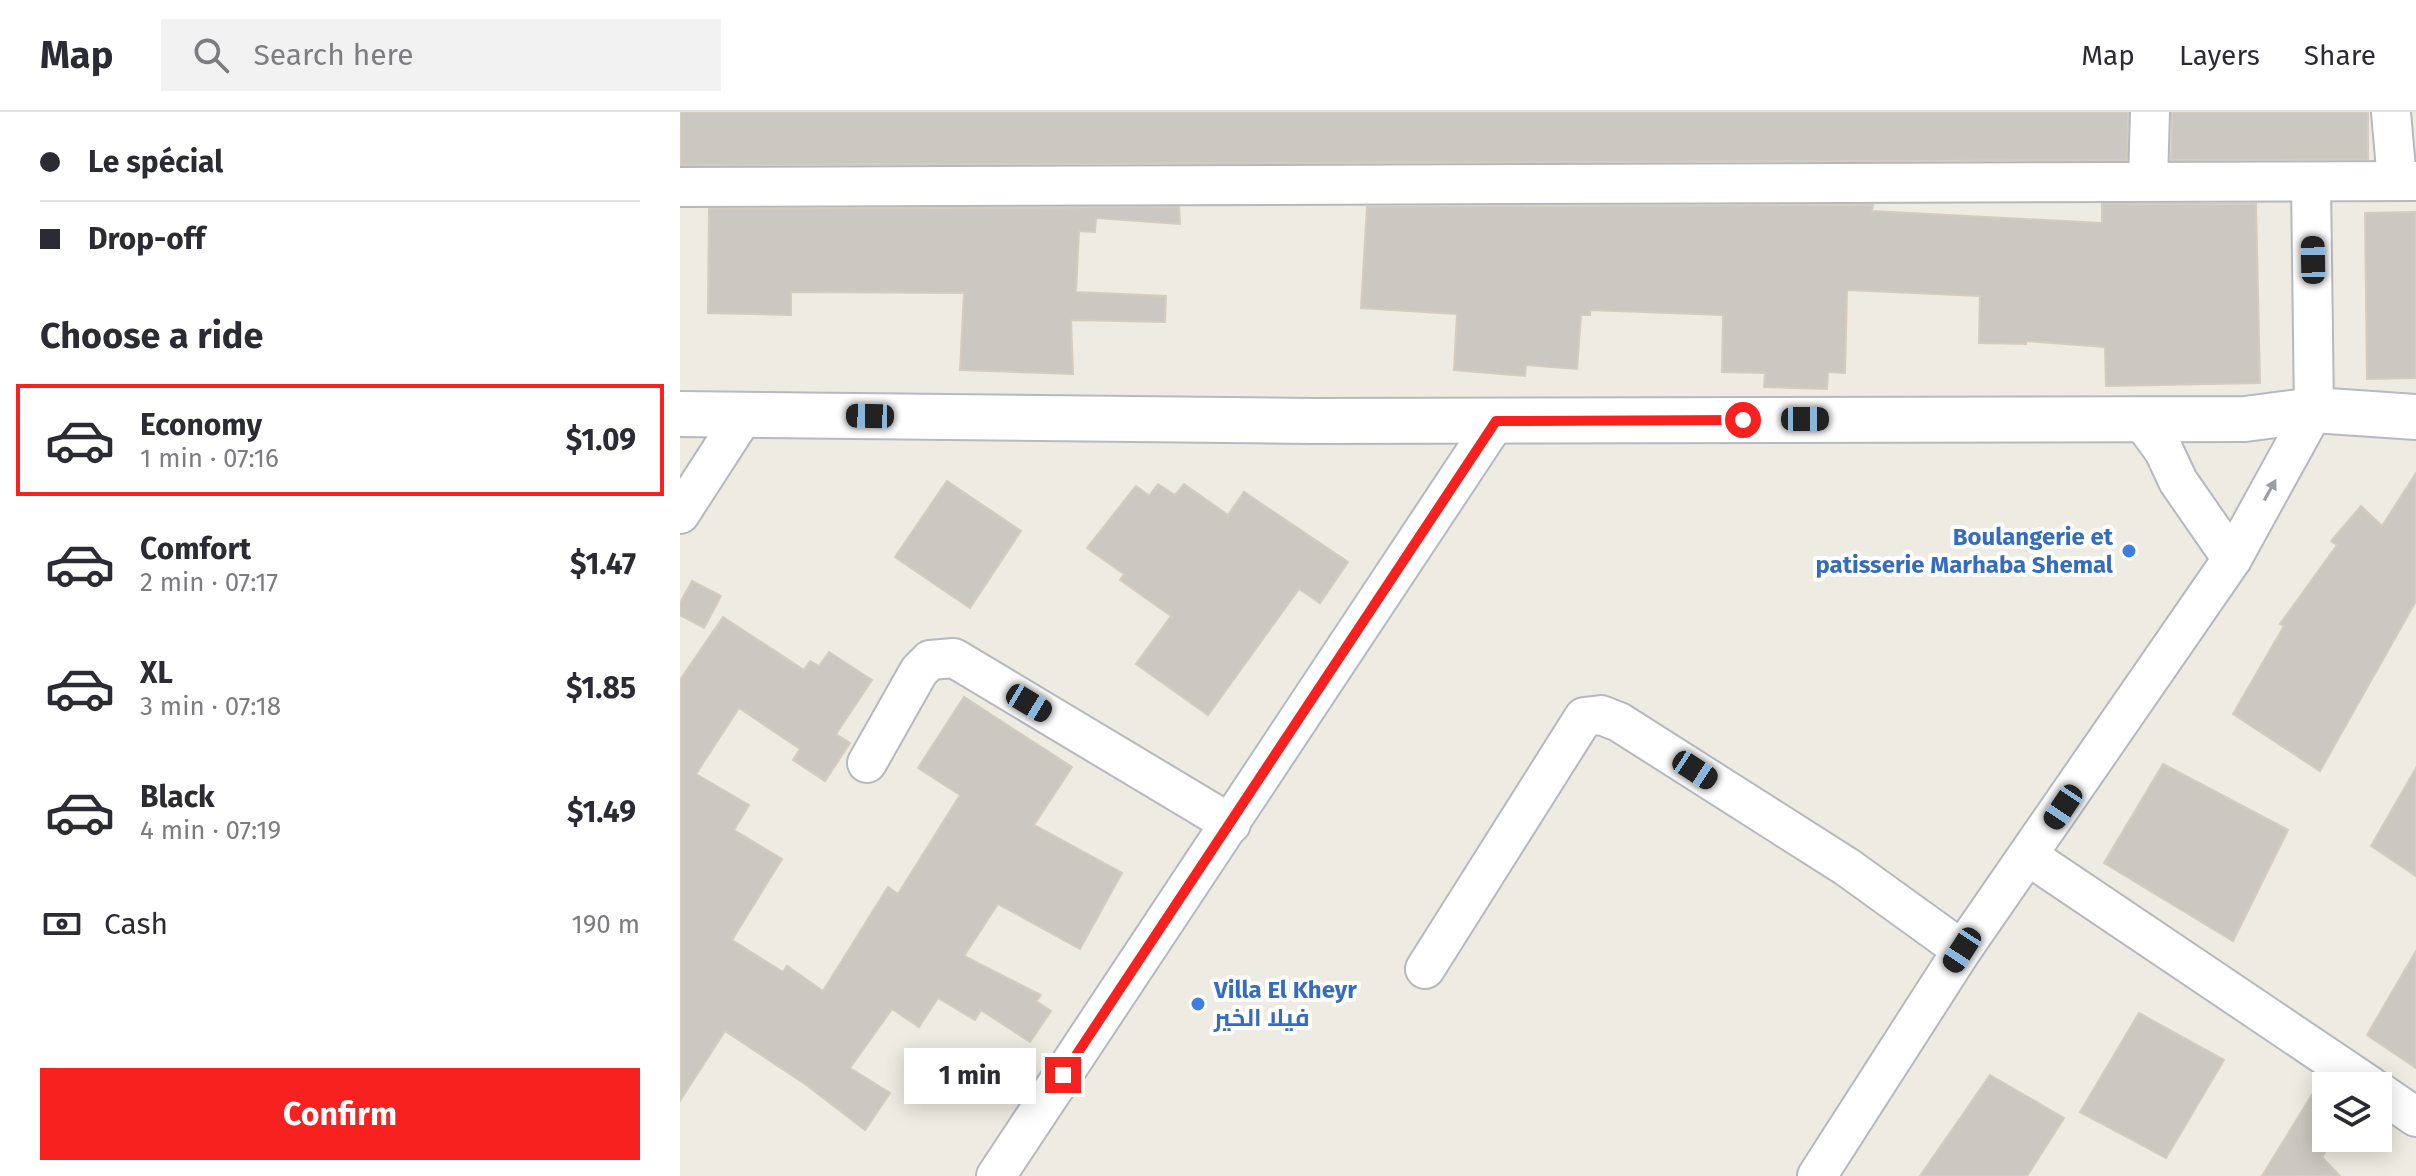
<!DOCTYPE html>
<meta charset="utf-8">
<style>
:root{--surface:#fff;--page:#f2f2f3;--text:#2b2b33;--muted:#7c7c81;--line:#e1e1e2;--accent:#f7221f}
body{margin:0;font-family:"Fira Sans",Cairo,sans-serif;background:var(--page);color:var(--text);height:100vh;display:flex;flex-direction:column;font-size:30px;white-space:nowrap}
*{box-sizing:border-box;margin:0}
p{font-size:26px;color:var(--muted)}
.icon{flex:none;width:44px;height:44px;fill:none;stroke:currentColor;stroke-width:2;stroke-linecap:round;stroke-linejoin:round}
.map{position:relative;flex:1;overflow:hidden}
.side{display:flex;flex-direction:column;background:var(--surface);width:680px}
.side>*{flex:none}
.banner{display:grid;align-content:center;height:176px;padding:0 40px;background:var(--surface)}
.fabs{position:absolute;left:1632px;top:960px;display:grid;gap:16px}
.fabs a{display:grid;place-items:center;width:80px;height:80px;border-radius:0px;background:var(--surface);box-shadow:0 4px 20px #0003;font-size:40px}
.end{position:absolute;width:36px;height:36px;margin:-18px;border:10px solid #f7221f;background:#fff;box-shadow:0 0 0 4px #fff}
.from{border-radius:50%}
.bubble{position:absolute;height:56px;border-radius:0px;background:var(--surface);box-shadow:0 4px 20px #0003;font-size:26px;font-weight:700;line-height:56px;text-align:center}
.car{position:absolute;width:24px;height:48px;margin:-24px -12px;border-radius:10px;box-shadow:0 0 6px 2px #0007;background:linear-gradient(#222 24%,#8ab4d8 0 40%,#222 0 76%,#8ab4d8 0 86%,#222 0)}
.banner b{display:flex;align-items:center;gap:28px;height:76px;font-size:30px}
.banner b+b{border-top:2px solid var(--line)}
.banner i{width:20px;height:20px;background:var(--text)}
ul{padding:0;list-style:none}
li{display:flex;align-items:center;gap:24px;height:112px;margin:0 16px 12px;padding:0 24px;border:4px solid transparent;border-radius:0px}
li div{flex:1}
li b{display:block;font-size:30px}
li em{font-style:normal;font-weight:700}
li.current{border-color:var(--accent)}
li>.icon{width:72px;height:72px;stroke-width:1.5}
h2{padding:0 40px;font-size:36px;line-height:96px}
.pay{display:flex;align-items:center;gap:20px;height:88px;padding:0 40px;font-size:30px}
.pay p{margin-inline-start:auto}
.primary-button{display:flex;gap:16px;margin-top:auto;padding:16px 40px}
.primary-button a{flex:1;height:92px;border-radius:0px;background:var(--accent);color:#fff;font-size:32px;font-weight:700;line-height:92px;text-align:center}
header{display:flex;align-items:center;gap:48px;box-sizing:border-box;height:112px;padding:0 40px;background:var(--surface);border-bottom:2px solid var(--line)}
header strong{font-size:38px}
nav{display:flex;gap:44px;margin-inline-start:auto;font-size:28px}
.search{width:560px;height:72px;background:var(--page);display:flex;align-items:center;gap:20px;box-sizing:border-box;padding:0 28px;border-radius:0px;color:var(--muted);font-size:30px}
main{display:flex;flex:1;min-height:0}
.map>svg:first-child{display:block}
.building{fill:#cbc7c1;stroke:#d3ccbf;stroke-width:2}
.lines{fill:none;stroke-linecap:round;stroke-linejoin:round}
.street-casing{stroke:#b5b9bd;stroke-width:42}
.secondary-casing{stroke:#b5bac0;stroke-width:48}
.street{stroke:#fff;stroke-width:38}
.secondary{stroke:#fff;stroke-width:44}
.oneway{fill:#9c9fa2}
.route{stroke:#f7221f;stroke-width:10}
.shop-dot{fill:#3f7fe0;stroke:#fff;stroke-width:3}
.labels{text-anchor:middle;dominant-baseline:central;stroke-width:8;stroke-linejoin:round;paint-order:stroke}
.shop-label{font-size:24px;font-weight:bold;fill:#366cbe;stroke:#fff;text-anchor:end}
</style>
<header>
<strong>Map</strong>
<div class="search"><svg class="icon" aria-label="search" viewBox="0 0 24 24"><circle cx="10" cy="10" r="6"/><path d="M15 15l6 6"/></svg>Search here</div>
<nav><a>Map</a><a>Layers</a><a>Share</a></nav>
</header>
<main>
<section class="side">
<div class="banner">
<b><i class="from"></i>Le spécial</b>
<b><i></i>Drop-off</b>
</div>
<h2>Choose a ride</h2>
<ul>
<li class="current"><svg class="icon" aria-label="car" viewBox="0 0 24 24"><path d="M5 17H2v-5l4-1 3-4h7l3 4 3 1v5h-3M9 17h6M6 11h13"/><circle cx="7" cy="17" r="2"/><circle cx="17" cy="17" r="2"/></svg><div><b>Economy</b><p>1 min · 07:16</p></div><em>$1.09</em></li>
<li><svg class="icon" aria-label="car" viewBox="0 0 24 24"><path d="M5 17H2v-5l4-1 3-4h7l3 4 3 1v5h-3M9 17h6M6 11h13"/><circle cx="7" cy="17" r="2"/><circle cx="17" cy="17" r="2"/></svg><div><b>Comfort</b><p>2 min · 07:17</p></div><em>$1.47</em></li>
<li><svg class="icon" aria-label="car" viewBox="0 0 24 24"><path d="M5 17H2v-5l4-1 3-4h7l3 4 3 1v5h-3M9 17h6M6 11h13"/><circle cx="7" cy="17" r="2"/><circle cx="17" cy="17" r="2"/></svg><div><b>XL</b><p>3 min · 07:18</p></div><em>$1.85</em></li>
<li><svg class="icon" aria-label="car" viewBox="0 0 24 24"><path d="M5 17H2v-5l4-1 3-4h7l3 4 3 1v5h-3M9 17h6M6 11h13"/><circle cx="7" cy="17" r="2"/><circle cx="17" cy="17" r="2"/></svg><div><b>Black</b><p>4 min · 07:19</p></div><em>$1.49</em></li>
</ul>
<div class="pay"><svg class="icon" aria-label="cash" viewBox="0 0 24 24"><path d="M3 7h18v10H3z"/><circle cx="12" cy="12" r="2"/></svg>Cash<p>190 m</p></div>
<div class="primary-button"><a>Confirm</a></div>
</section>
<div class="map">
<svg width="1736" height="1064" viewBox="0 0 1736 1064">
<rect width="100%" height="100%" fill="#eeebe2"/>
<!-- building -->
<g class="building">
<path d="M0,0H1448L1447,48L0,53Z"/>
<path d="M1492,0H1688V47L1491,48Z"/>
<path d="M1422,92H1576L1580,271L1426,274L1425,235L1346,229V232L1299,231L1300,184L1167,178L1165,261L1148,260L1147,277L1084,275L1085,261L1042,260L1043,203L910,198V203H901L897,257L846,253L845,264L774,258L777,202L681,196L687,95L1193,93L1192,99L1422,111Z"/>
<path d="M499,95L500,112L416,106L415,120L399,119L396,180L486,184L485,210L391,208L393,262L280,258L284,181L111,180V203L28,201L29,97Z"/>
<path d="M1736,100V266L1687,267L1685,101Z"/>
<path d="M1736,361V489L1640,659L1553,602L1604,514L1600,512L1657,433L1651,429L1681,394L1702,414Z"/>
<path d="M267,369L341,419L290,496L215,445Z"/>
<path d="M478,372L495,383L504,372L548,403L564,380L668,450L640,491L619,477L528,603L456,552L491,504L440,468L444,462L407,436L456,374L469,384Z"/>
<path d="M12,469L41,484L24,516L0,503V491Z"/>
<path d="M43,505L124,558L130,549L139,554L149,540L192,568L156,622L170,631L145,669L113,648L120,637L59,596L16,662L69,693L54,718L102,747L52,828L103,860L107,854L143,879L208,775L218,782L280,683L238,656L284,585L392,655L354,713L442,761L400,837L318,792L284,844L361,883L356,889L371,899L350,930L301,898L295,908L258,886L239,915L212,897L170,956L210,981L185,1018L125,972L45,919L0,989V568Z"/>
<path d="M1483,652L1608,718L1553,829L1424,751Z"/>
<path d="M1736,656V764L1691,734Z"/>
<path d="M1736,839V956L1687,923Z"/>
<path d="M1459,901L1544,948L1486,1046L1400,1000Z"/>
<path d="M1310,963L1384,1006L1347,1064H1240Z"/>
<path d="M1641,968L1646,971V1039L1642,1045L1660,1064H1582Z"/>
</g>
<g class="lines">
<!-- street casing -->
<g class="street-casing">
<g id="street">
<path d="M1711,0L1717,69"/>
<path d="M1468,69L1470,0"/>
<path d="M0,75L1736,69"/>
<path d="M1460,306L1484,339L1498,369L1552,447"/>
<path d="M0,402L64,303"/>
<path d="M187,651L239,559L250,548L274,546L551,712"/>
<path d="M1350,745L1690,974"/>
<path d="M745,857L904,605L921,603L939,610L1167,755L1282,838"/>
<path d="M1698,979L1736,1005"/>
<path d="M316,1064L816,309"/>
<path d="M1137,1064L1282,838L1552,447L1634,298L1631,71"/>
</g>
</g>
<!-- secondary casing -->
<g class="secondary-casing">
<path id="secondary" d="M0,302L633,309L1565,307L1634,298L1736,305"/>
</g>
<!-- street -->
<use href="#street" class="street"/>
<!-- secondary -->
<use href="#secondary" class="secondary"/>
</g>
<!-- one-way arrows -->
<defs><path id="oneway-solid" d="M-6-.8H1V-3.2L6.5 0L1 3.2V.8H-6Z" transform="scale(2)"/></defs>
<use class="oneway" href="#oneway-solid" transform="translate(1590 378) rotate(-61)"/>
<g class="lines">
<!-- route -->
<path class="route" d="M383,963L816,309L1063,308"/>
</g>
<!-- markers -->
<g class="shop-dot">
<circle cx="1449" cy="439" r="8"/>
<circle cx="518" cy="892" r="8"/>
</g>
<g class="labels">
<!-- shop labels -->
<g class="shop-label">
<text x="1433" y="425">Boulangerie et<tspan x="1433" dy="28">patisserie Marhaba Shemal</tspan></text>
<text x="534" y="878" text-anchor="start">Villa El Kheyr<tspan x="534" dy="28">فيلا الخير</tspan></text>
</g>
</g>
</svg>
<div class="fabs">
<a><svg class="icon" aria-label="layers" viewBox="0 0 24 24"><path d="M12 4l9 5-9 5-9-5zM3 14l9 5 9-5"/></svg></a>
</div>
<i class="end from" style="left:1063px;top:308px"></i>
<i class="end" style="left:383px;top:963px"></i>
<div class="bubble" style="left:224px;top:936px;width:132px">1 min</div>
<i class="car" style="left:1633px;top:148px;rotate:359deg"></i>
<i class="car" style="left:190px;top:304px;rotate:271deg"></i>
<i class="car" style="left:1125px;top:307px;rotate:90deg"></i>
<i class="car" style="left:349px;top:591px;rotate:121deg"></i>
<i class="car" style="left:1015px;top:658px;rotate:123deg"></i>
<i class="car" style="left:1383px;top:695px;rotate:214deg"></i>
<i class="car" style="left:1282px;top:838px;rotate:213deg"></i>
</div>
</main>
